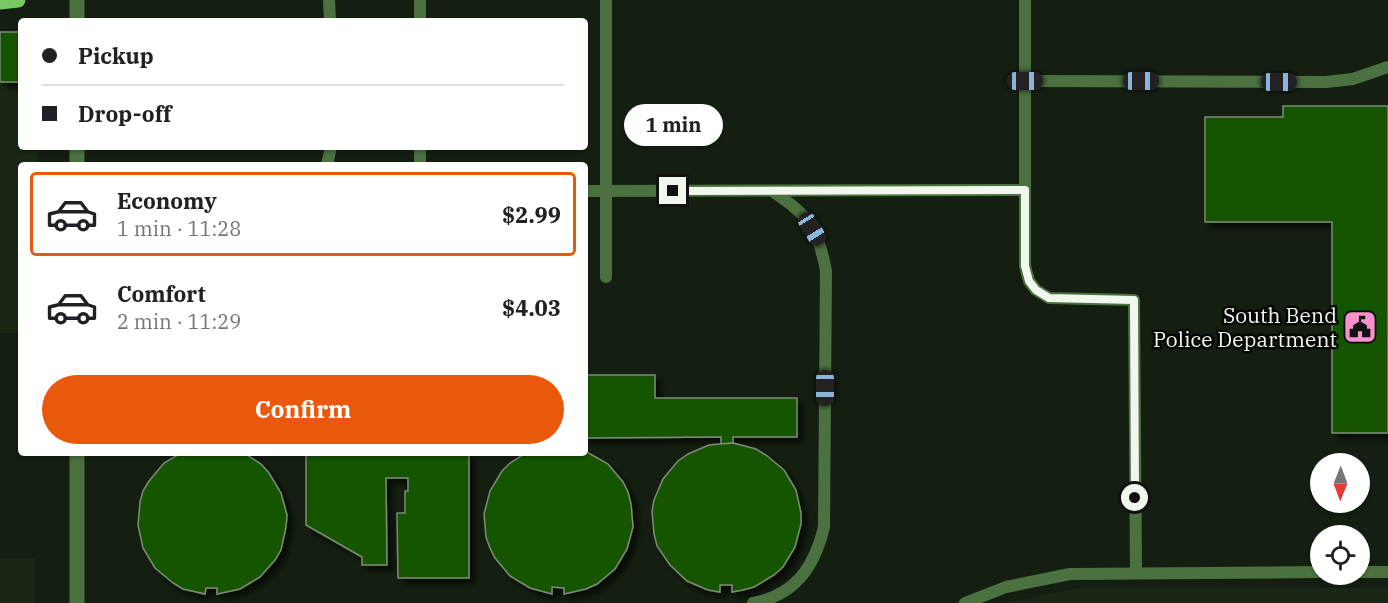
<!DOCTYPE html>
<meta charset="utf-8">
<style>
:root{--surface:#fff;--page:#f2f2f2;--text:#202124;--muted:#757577;--line:#e0e0e0;--accent:#ea580c}
body{margin:0;font-family:"IBM Plex Serif",serif;background:var(--page);color:var(--text);height:100vh;display:flex;flex-direction:column;font-size:22px;white-space:nowrap}
*{box-sizing:border-box;margin:0}
p{font-size:20px;color:var(--muted)}
.icon{flex:none;width:33px;height:33px;fill:none;stroke:currentColor;stroke-width:2;stroke-linecap:round;stroke-linejoin:round}
.map{position:relative;flex:1;overflow:hidden}
.side{position:absolute;left:18px;top:162px;width:570px;height:294px;display:flex;flex-direction:column;background:var(--surface);border-radius:6px;box-shadow:0 2px 4px #0004}
.side>*{flex:none}
.top-card{position:absolute;left:18px;top:18px;width:570px;height:132px;border-radius:6px;box-shadow:0 2px 4px #0004;display:grid;align-content:center;height:132px;padding:0 24px;background:var(--surface)}
.needle{width:39px;rotate:181deg}
.controls{position:absolute;left:1310px;top:453px;display:grid;gap:12px}
.controls a{display:grid;place-items:center;width:60px;height:60px;border-radius:50%;background:var(--surface);box-shadow:0 2px 4px #0004;font-size:30px}
.end{position:absolute;width:27px;height:27px;margin:-14px;border:8px solid #f0f8ee;background:#111;box-shadow:0 0 0 3px #111}
.from{border-radius:50%}
.bubble{position:absolute;height:42px;border-radius:21px;background:var(--surface);box-shadow:0 2px 4px #0004;font-size:20px;font-weight:800;line-height:42px;text-align:center}
.car{position:absolute;width:18px;height:36px;margin:-18px -9px;border-radius:8px;box-shadow:0 0 4px 2px #0007;background:linear-gradient(#222 24%,#8ab4d8 0 40%,#222 0 76%,#8ab4d8 0 86%,#222 0)}
.top-card b{display:flex;align-items:center;gap:21px;height:57px;font-size:22px}
.top-card b+b{border-top:2px solid var(--line)}
.top-card i{width:15px;height:15px;background:var(--text)}
ul{padding:10px 0 0;list-style:none}
li{display:flex;align-items:center;gap:18px;height:84px;margin:0 12px 9px;padding:0 12px;border:3px solid transparent;border-radius:6px}
li div{flex:1}
li b{display:block;font-size:22px}
li em{font-style:normal;font-weight:800}
li.current{border-color:var(--accent)}
li>.icon{width:54px;height:54px;stroke-width:1.5}
.button{display:flex;gap:12px;margin-top:auto;padding:12px 24px}
.button a{flex:1;height:69px;border-radius:36px;background:var(--accent);color:#fff;font-size:24px;font-weight:800;line-height:69px;text-align:center}
.map>svg:first-child{display:block}
.built{fill:#192815}
.building{fill:#195500;stroke:#7c8a79;stroke-width:1.5;filter:url(#shadow)}
.lines{fill:none;stroke-linecap:round;stroke-linejoin:round}
.service{stroke:#4c7141;stroke-width:12}
.tertiary{stroke:#4c7141;stroke-width:15}
.primary{stroke:#79c963;stroke-width:15}
.route{stroke:#f0f8ee;stroke-width:8}
.labels{text-anchor:middle;dominant-baseline:central;stroke-width:5;stroke-linejoin:round;paint-order:stroke}
.poi-label{font-size:21px;fill:#f0f8ee;stroke:#040703;text-anchor:end}
</style>
<div class="map">
<svg width="1388" height="603" viewBox="0 0 1388 603">
<defs>
<filter id="shadow"><feDropShadow dx="5.5" dy="5.5" stdDeviation="3" flood-color="#0009"/></filter>
</defs>
<rect width="100%" height="100%" fill="#141f11"/>
<!-- built -->
<g class="built">
<path d="M0,31H21V147H38V165H21V333H0Z"/>
<rect x="0" y="558" width="34" height="45"/>
<path d="M1078,588H1388V603H1005Z"/>
</g>
<!-- building -->
<g class="building">
<rect x="0" y="32" width="21" height="50"/>
<path d="M1283,106H1388V433H1332V222H1205V117H1283Z"/>
<path d="M585,375H655V398H797V437H733V443L721,444V437L585,438Z"/>
<path d="M733,443L756,449L766,455L784,470L796,490L801,513V524L795,547L783,567L774,575L754,587L743,590L732,592V585H720V592L708,590L687,581L670,565L657,546L654,534L652,511L654,500L663,479L678,461L688,454L709,445Z"/>
<path d="M585,451L608,464L623,482L628,492L631,504L633,527L627,549L615,569L597,584L586,589L564,594V588L552,587V594L530,588L510,576L495,558L490,548L486,537L484,514L490,491L502,471L510,463L526,453H585Z"/>
<path d="M181,453H244L261,464L269,473L281,493L287,515L286,527L281,550L275,560L260,577L240,589L217,594V588H206L205,594L183,589L173,583L155,568L143,548L138,525L140,502L143,491L149,481L164,463Z"/>
<path d="M306,453H469V578H398L397,513H405V491H408V478H386L387,565H362V557L306,525Z"/>
</g>
<g class="lines">
<!-- service -->
<g class="service">
<path d="M329,0L330,21"/>
<path d="M420,0V21"/>
<path d="M1025,0V266L1029,281L1036,290L1049,298L1134,300L1136,572"/>
<path d="M1025,81L1326,82L1353,79L1388,67"/>
<path d="M420,147V165"/>
<path d="M327,165L331,147"/>
<path d="M585,191L1025,190"/>
<path d="M606,277V0"/>
<path d="M1359,572H1388"/>
<path d="M753,603C795,595 814,568 824,527L826,271C818,228 809,215 772,191"/>
<path d="M965,603L1006,587L1070,574L1320,572"/>
</g>
<!-- tertiary -->
<g class="tertiary">
<path d="M77,21V0"/>
<path d="M77,147V165"/>
<path d="M77,453V603"/>
</g>
<!-- primary -->
<path class="primary" d="M0,2L18,0"/>
</g>
<g class="lines">
<!-- route -->
<path class="route" d="M673,191L1025,190V266L1029,281L1036,290L1049,298L1134,300L1135,498"/>
</g>
<!-- icons -->
<defs>
<g id="civic-square" transform="scale(1.725)"><rect x="-9" y="-9" width="18" height="18" rx="4" fill="#f890cb" stroke="#040703"/><path d="M-.6-6.5H3V-4.5H.6V-3L4-1V1h2V6H-6V1h2V-1L-.6-3ZM-1.2 2.5V6h2.4V2.5Z" fill="#111"/></g>
</defs>
<g fill-rule="evenodd">
<use href="#civic-square" x="1360" y="327"/>
</g>
<g class="labels">
<!-- poi labels -->
<g class="poi-label">
<text x="1337" y="315">South Bend<tspan x="1337" dy="24">Police Department</tspan></text>
</g>
</g>
</svg>
<div class="controls">
<a><svg class="needle" viewBox="-14 -14 28 28"><path d="M0-13l5 13h-10z" fill="#e53935"/><path d="M0 13l5-13h-10z" fill="#757577"/></svg></a>
<a><svg class="icon" aria-label="locate" viewBox="0 0 24 24"><circle cx="12" cy="12" r="6"/><path d="M12 2v4M12 18v4M2 12h4M18 12h4"/></svg></a>
</div>
<i class="end from" style="left:1135px;top:498px"></i>
<i class="end" style="left:673px;top:191px"></i>
<div class="bubble" style="left:624px;top:104px;width:99px">1 min</div>
<i class="car" style="left:1025px;top:81px;rotate:90deg"></i>
<i class="car" style="left:1141px;top:81px;rotate:90deg"></i>
<i class="car" style="left:1279px;top:82px;rotate:90deg"></i>
<i class="car" style="left:812px;top:229px;rotate:148deg"></i>
<i class="car" style="left:825px;top:388px;rotate:180deg"></i>
<div class="top-card">
<b><i class="from"></i>Pickup</b>
<b><i></i>Drop-off</b>
</div>
<section class="side">
<ul>
<li class="current"><svg class="icon" aria-label="car" viewBox="0 0 24 24"><path d="M5 17H2v-5l4-1 3-4h7l3 4 3 1v5h-3M9 17h6M6 11h13"/><circle cx="7" cy="17" r="2"/><circle cx="17" cy="17" r="2"/></svg><div><b>Economy</b><p>1 min · 11:28</p></div><em>$2.99</em></li>
<li><svg class="icon" aria-label="car" viewBox="0 0 24 24"><path d="M5 17H2v-5l4-1 3-4h7l3 4 3 1v5h-3M9 17h6M6 11h13"/><circle cx="7" cy="17" r="2"/><circle cx="17" cy="17" r="2"/></svg><div><b>Comfort</b><p>2 min · 11:29</p></div><em>$4.03</em></li>
</ul>
<div class="button"><a>Confirm</a></div>
</section>
</div>
